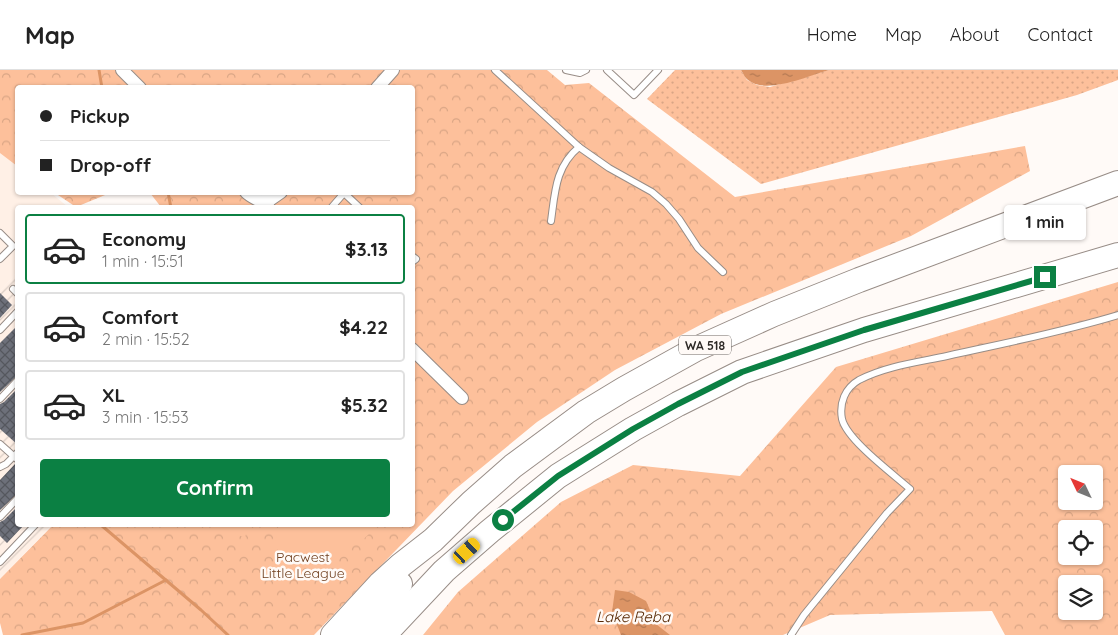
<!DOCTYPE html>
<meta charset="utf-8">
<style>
:root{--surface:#fff;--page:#f6f6f6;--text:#222;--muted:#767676;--line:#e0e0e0;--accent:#0b8043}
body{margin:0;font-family:Quicksand,sans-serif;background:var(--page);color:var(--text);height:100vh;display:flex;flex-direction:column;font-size:19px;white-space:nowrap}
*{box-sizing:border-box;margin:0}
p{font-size:16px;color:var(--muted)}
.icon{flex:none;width:28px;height:28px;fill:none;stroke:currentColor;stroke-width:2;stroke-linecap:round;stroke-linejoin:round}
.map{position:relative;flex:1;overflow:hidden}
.sheet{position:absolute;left:15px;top:135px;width:400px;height:322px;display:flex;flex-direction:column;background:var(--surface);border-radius:5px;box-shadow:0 1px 4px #0004}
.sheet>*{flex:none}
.guide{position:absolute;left:15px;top:15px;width:400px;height:110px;border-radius:5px;box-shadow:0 1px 4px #0004;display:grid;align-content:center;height:110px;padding:0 25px;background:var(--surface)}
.needle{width:32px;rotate:313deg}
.controls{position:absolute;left:1058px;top:395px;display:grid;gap:10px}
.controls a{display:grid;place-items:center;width:45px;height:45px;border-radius:5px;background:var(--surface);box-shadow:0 1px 4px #0004;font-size:25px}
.end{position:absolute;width:22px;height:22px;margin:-11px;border:6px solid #0b8043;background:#fff;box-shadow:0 0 0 2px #fff}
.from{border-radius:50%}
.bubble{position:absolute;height:35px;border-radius:5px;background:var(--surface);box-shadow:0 1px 4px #0004;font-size:16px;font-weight:700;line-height:35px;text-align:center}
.car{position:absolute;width:15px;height:30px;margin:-15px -8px;border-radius:6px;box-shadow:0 0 4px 1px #0007;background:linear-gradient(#f5c518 24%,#345 0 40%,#f5c518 0 76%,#345 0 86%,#f5c518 0)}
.guide b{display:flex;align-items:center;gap:18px;height:48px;font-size:19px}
.guide b+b{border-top:1px solid var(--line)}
.guide i{width:12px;height:12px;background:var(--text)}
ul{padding:9px 0 0;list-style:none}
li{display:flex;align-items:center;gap:15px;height:70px;margin:0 10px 8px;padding:0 15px;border:2px solid var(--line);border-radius:5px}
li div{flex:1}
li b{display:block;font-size:19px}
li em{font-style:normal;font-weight:700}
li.on{border-color:var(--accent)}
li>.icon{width:45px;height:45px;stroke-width:1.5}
.button{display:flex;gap:10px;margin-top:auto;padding:10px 25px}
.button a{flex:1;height:58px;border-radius:5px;background:var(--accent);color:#fff;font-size:20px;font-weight:700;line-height:58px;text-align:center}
header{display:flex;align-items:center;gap:30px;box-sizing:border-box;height:70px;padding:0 25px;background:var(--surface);border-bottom:1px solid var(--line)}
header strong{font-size:24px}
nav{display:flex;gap:28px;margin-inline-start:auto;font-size:18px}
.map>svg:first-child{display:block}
.built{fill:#fff0e6}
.industrial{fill:url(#industrial-furrows)}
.grass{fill:url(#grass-dots)}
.forest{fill:url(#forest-crowns);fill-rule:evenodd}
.pitch{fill:#fdc09b}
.water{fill:url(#water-ripples)}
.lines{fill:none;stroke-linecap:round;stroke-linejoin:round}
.stream{stroke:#dc9465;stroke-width:3}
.building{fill:url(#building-cross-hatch)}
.service-casing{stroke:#988d87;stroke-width:8}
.minor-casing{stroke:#988d87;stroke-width:14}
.motorway-casing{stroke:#988d87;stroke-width:26}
.service{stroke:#fff;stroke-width:6}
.minor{stroke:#fff;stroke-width:12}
.motorway{stroke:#fff;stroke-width:24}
.route{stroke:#0b8043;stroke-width:6}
.labels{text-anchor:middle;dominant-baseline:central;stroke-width:5;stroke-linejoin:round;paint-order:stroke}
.shield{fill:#fffaf7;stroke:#6c6865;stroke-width:1}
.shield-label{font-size:12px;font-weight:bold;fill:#2d2926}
.park-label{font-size:14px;fill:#6f3e1d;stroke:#fffaf7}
.water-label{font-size:15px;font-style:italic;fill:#582904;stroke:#fffaf7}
</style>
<header>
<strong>Map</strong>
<nav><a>Home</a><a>Map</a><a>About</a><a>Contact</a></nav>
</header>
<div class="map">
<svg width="1118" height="565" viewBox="0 0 1118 565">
<defs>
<pattern id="industrial-furrows" width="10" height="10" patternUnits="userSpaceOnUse" patternTransform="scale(1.25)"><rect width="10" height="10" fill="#fff0e6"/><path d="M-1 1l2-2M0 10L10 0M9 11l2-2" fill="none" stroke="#dbcec5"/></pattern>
<pattern id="grass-dots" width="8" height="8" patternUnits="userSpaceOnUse" patternTransform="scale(1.25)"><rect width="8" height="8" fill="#fdc09b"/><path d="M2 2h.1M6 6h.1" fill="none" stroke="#d9a585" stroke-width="1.8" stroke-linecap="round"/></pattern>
<pattern id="forest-crowns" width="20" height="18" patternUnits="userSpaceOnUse" patternTransform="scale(1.25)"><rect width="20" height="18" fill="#fdc09b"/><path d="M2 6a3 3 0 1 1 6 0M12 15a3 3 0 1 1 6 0" fill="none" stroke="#d9a585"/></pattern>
<pattern id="water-ripples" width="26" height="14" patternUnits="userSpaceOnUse" patternTransform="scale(1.25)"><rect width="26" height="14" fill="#dc9465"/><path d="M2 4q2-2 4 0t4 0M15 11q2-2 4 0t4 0" fill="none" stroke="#b37953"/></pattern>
<pattern id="building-cross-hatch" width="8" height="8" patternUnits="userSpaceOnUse" patternTransform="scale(1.25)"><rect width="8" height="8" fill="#6d707a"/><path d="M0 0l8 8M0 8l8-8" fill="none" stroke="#55575e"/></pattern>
</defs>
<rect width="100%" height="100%" fill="#fffaf7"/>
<!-- built -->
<path class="built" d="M0,76L17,92L18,122L51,123L68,137L18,138L17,202L0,221Z"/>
<!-- industrial -->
<path class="industrial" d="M17,202L18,455H52L0,509V221Z"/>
<!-- grass -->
<path class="grass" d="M675,0H741L747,10L757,15L770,17L829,0H1118V10L1077,25L761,114L647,29Z"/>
<!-- forest -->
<g class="forest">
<path d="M0,0H547L565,15L589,13L735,127L1025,76L1030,101L911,166L721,244L615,300L537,352L453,421L314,565H3L0,553V509L53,455H412V138L161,137L150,123L412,122V18H18L17,96L0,83Z"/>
<path d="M55,123V122L110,123L76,137Z"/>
<path d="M1118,212V565H1005L992,541L830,545L783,565H423L458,522L561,432L633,395L740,406L836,297ZM1066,404H1094V431H1066ZM1066,459H1094V486H1066ZM1066,514H1094V541H1066Z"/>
</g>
<!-- pitch -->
<g class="pitch">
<path d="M217,455H248L245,468Z"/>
<path d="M279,455H378C372,460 367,467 361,471C334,490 304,486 274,479Z"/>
</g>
<!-- water -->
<g class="water">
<path d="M741,0H829C808,6 766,25 748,10C745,8 743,3 741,0Z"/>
<path d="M615,520L629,522L646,531L656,554L670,565H621L612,542Z"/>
</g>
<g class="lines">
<!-- stream -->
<g class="stream">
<path d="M99,0L102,18"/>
<path d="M168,122L171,138"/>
<path d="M101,455L201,540L228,565"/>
<path d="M22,565L83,553L166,510"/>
</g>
</g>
<!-- building -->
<g class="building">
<path d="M0,223L12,235L0,248Z"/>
<path d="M18,255V305L0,322V273Z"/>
<path d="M18,318V375L0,359V334L4,332Z"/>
<path d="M15,394L18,395V423L0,440V410Z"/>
<path d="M18,436V455H24L7,473L0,466V452L4,450Z"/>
</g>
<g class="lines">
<!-- service casing -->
<g class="service-casing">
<g id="service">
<path d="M495,0L579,77L609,98L652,122L666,134L679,149L698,178L723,202"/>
<path d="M566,0L580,3L586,0"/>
<path d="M607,0L634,25L658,0"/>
<path d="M331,138L344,123L360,138"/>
<path d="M551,151C555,123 555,97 579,77"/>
<path d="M0,163L13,176L0,189"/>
<path d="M412,186L416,189L412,192"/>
<path d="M13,219L18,224"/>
<path d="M0,260L18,241"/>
<path d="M0,329L18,310"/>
<path d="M0,374L18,390"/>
<path d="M0,397L6,394L18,382"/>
<path d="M0,447L18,428"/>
<path d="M0,492L35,455"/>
<path d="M791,565L804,545L887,443L910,419C893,404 847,370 842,349C839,333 845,318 859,310C886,296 919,292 947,286C1005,273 1062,262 1118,245"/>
</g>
</g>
<!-- minor casing -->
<g class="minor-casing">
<g id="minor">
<path d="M122,0L140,18"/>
<path d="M377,18L393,0"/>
<path d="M246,122C253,129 262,130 269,138"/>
<path d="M262,131L271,129L281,122"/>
<path d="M412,279L462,328"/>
</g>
</g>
<!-- motorway casing -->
<g class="motorway-casing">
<g id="motorway">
<path d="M333,565L380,514L401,495L433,470L471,433L513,396L586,342L624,319L696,279L774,244L859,210L1118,113"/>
<path d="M359,565L400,514"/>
<path d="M384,565L444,501L490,461L558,406L633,359L678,334L742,302L864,260L1118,185"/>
</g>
</g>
<!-- service -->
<use href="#service" class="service"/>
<!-- minor -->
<use href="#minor" class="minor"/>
<!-- motorway -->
<use href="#motorway" class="motorway"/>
</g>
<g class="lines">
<!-- route -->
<path class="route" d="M503,450L558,406L633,359L678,334L742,302L864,260L1045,207"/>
</g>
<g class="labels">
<!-- shield labels -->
<rect class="shield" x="679" y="265.5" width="52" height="19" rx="4"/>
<g class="shield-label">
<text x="705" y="275">WA 518</text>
</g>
<!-- park labels -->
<g class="park-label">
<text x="303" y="487">Pacwest<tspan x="303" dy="16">Little League</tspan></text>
</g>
<!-- water labels -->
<g class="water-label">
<text x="633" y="546">Lake Reba</text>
</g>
</g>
</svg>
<div class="controls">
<a><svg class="needle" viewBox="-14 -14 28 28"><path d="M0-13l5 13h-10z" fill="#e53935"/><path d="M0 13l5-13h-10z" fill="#767676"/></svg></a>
<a><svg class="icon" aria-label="locate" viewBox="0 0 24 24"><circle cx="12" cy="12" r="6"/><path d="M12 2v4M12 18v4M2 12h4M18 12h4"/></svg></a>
<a><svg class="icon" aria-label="layers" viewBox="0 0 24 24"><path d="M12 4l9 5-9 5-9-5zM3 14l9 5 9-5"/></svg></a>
</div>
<i class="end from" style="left:503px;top:450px"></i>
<i class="end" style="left:1045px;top:207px"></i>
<div class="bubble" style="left:1004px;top:135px;width:82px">1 min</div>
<i class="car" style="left:467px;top:481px;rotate:48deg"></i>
<div class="guide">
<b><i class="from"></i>Pickup</b>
<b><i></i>Drop-off</b>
</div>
<section class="sheet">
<ul>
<li class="on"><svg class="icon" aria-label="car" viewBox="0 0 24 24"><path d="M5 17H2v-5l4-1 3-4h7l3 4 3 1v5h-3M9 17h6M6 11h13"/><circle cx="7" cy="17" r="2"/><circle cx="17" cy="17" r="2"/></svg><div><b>Economy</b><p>1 min · 15:51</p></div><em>$3.13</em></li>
<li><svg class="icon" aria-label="car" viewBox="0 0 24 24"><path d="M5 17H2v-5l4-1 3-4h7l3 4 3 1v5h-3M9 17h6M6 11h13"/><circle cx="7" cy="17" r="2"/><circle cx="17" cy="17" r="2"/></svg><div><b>Comfort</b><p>2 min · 15:52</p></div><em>$4.22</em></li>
<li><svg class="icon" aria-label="car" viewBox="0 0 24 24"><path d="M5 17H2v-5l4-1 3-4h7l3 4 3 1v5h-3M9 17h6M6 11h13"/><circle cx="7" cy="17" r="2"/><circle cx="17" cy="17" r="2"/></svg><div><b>XL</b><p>3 min · 15:53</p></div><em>$5.32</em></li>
</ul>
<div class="button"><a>Confirm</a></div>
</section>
</div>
